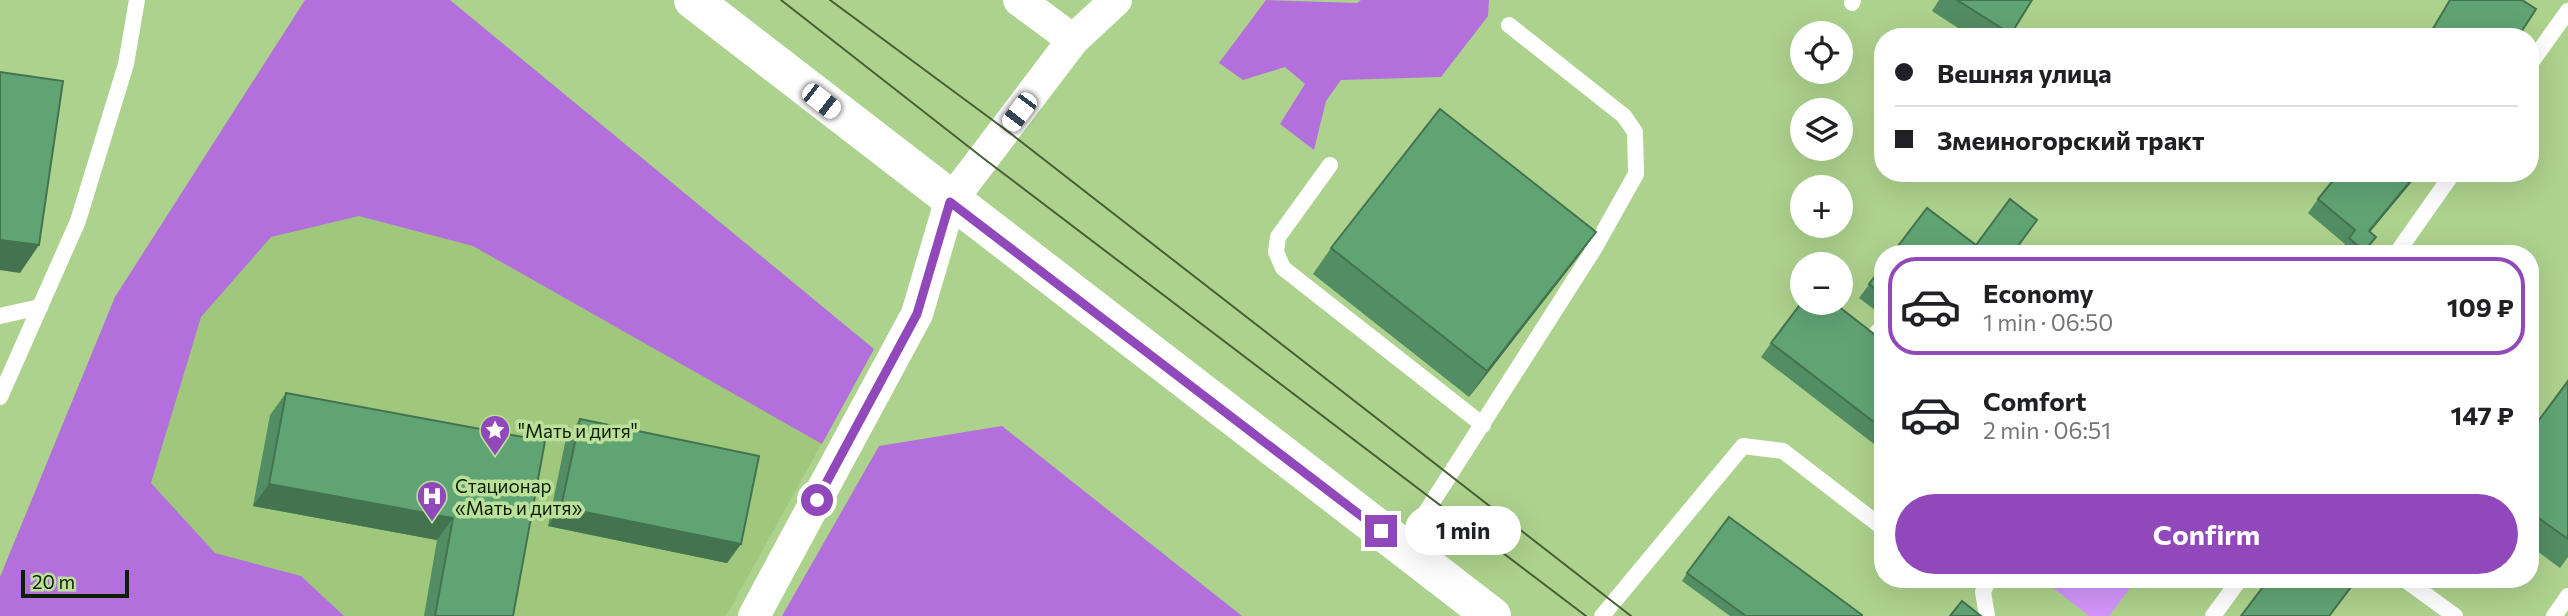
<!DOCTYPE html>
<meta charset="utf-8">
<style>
:root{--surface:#fff;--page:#f2f2f2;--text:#202124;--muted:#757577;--line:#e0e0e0;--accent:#9148bb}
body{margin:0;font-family:Commissioner,sans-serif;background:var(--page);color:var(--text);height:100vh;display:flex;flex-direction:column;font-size:26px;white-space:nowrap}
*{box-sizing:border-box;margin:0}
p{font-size:23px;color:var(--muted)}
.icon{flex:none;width:38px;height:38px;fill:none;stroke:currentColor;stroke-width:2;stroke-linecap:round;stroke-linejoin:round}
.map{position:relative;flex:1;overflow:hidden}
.sheet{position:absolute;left:1874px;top:245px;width:665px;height:343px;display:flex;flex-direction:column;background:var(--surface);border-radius:28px;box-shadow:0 7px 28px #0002}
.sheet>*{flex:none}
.hud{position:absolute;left:1874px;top:28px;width:665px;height:154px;border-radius:28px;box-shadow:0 7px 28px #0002;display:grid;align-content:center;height:154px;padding:0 21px;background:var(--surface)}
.fabs{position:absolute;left:1790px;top:21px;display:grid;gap:14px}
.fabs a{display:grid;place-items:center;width:63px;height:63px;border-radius:50%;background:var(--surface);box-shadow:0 7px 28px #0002;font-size:35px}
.scale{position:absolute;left:21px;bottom:18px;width:108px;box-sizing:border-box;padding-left:7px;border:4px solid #0f1d03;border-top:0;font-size:19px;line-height:24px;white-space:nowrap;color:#0f1d03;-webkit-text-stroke:5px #bae09a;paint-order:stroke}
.end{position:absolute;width:32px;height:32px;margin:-16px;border:9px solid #9148bb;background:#fff;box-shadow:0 0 0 4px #fff}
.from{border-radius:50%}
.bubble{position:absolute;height:49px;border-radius:24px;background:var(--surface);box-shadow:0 7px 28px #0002;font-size:23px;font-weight:700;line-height:49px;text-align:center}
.car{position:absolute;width:21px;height:42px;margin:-21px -10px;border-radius:9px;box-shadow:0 0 5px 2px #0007;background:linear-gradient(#fff 24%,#345 0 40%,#fff 0 76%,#345 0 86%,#fff 0)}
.hud b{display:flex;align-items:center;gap:24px;height:66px;font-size:26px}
.hud b+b{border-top:2px solid var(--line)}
.hud i{width:18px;height:18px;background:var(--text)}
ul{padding:12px 0 0;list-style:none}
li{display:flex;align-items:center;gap:21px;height:98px;margin:0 14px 10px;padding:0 7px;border:4px solid transparent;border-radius:28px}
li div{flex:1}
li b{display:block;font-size:26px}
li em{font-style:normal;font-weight:700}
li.on{border-color:var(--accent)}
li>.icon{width:63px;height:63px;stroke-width:1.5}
.action{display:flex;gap:14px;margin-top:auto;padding:14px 21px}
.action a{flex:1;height:80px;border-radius:42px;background:var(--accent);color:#fff;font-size:28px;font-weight:700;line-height:80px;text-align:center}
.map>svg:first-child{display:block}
.built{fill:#9fc87c}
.green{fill:#d394fa}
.forest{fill:#b370dc}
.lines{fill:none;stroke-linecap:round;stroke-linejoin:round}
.service{stroke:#fff;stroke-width:16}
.minor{stroke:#fff;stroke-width:32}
.trunk{stroke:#fff;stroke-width:38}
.tram{stroke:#496036;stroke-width:2}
.wall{fill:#538d63}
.shaded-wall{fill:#447350}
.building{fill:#61a473;stroke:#447350;stroke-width:2}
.route{stroke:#9148bb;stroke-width:9}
.labels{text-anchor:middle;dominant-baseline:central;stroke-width:7;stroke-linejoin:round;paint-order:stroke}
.poi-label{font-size:19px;fill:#0f1d03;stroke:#bae09a;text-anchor:start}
</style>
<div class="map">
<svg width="2568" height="616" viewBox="0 0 2568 616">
<rect width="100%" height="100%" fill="#add28d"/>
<!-- built -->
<path class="built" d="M305,0H450L874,349L726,616H0V577L115,297Z"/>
<!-- green -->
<path class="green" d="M2042,579H2137L2109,616H2089Z"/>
<!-- forest -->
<g class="forest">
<path d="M305,0H450L874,349L822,444L473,246L359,216L271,237L201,317L151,483L215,553L301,576L344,616H0V577L115,297Z"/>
<path d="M1266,0L1357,3L1361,0H1489L1488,16L1441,77L1341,80L1326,101L1314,150L1280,124L1305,84L1285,67L1243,80L1219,63Z"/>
<path d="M1002,426L1242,616H782L879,446Z"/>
</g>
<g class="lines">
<!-- service -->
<g class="service">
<path d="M1852,3L1853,0"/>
<path d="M2530,64L2568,11"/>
<path d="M1330,165L1278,237L1276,252L1283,268L1483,425"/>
<path d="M2396,254L2453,173"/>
<path d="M0,316L40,307"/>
<path d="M1877,332L1883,337"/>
<path d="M0,397L78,221L126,64L137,0"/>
<path d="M1403,548L1594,249L1636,174L1635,132L1624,116L1509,25"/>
<path d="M2404,579L2455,616"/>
<path d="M1602,616L1743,446L1783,451L1883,528"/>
<path d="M1987,616L1983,592L1989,579"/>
<path d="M2213,616L2240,579"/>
<path d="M2554,616L2568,596"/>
</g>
<!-- minor -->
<g class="minor">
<path d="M1019,0L1073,40"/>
<path d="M754,616L917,314L950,202L1073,40L1116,0"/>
</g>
<!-- trunk -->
<path class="trunk" d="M693,0L1492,616"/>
<!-- tram -->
<g class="tram">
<path d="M781,0L983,158L1586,616"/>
<path d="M830,0L1006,130L1631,616"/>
</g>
</g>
<!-- wall -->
<g class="wall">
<path d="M1939,0H2032L2008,37H1972L1932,11Z"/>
<path d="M2339,173H2419L2370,232L2364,254H2340L2339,252L2345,244L2308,213L2318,199Z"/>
<path d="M1596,232L1578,257L1469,397L1313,274L1331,248Z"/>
<path d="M1883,266V316L1859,298Z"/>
<path d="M1883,341V451L1761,357L1771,343Z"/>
<path d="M2568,381V557L2560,568L2530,546L2531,433Z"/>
<path d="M286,393L545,441L513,616H424L437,540L253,506L270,415Z"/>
<path d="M580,419L741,544L727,563L548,526L566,438Z"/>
<path d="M1687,573L1862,616H1730L1682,581Z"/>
</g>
<!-- shaded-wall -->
<g class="shaded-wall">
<path d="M2417,173H2419L2359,245L2369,231Z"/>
<path d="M1596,232L1578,257L1469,397L1487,371Z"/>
<path d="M0,240L39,245L20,273L0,270Z"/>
<path d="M269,484L453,518L437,540L253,506Z"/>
<path d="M561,507L741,544L727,563L548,526Z"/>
<path d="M2357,579H2358L2330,616H2329Z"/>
</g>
<!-- building -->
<g class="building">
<path d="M1957,0H2032L2011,34Z"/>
<path d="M2450,0H2522L2536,9L2518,37H2428Z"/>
<path d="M0,72L63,81L39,245L0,240Z"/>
<path d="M1440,109L1596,232L1487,371L1331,248Z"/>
<path d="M2339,173H2417L2369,231L2376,237L2364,251L2349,238L2355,230L2318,199Z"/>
<path d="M2010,199L2037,220L2012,254H1892L1927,208L1976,245Z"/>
<path d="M1883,266V295L1869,284Z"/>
<path d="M1802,302L1834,303L1883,341V429L1771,343Z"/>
<path d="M2568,381V539L2530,512V432Z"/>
<path d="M286,393L545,441L513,616H435L453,518L269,484Z"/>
<path d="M580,419L759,456L741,544L561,507Z"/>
<path d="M1729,517L1862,615V616H1746L1687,573Z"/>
<path d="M2269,579H2357L2329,616H2241Z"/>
<path d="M1962,601L1981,616H1950Z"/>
</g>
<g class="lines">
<!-- route -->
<path class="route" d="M817,500L917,314L950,202L1381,531"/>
</g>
<!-- icons -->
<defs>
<g id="sight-pin" transform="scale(1.575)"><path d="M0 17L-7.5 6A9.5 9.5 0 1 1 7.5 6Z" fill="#9148bb" stroke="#bae09a"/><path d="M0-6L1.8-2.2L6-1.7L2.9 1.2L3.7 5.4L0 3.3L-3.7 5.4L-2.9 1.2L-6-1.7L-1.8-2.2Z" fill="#fff"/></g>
<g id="hospital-pin" transform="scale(1.575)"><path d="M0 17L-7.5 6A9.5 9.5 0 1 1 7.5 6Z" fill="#9148bb" stroke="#bae09a"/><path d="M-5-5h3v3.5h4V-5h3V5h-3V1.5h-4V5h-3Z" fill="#fff"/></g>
</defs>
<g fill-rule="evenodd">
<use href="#sight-pin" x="495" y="430"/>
<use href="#hospital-pin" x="432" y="496"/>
</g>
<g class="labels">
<!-- poi labels -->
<g class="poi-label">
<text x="518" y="430">"Мать и дитя"</text>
<text x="455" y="485">Стационар<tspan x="455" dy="22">«Мать и дитя»</tspan></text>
</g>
</g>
</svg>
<div class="fabs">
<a><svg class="icon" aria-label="locate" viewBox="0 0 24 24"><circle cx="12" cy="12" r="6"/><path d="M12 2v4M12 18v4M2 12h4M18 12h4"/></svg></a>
<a><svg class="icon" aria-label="layers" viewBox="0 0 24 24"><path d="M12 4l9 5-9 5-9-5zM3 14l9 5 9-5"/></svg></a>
<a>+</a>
<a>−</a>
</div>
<div class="scale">20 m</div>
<i class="end from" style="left:817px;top:500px"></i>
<i class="end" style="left:1381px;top:531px"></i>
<div class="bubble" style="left:1405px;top:506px;width:116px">1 min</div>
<i class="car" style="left:821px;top:101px;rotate:128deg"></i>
<i class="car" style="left:1019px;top:112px;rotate:217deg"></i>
<div class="hud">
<b><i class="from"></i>Вешняя улица</b>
<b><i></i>Змеиногорский тракт</b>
</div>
<section class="sheet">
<ul>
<li class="on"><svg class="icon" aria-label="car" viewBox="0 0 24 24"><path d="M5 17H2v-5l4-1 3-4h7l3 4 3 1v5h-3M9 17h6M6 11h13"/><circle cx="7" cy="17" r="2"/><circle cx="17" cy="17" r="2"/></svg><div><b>Economy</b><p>1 min · 06:50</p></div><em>109 ₽</em></li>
<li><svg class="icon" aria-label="car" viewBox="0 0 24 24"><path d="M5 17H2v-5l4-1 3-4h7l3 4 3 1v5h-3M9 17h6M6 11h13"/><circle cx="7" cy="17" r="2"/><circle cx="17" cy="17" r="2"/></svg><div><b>Comfort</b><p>2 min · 06:51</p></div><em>147 ₽</em></li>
</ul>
<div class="action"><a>Confirm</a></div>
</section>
</div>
